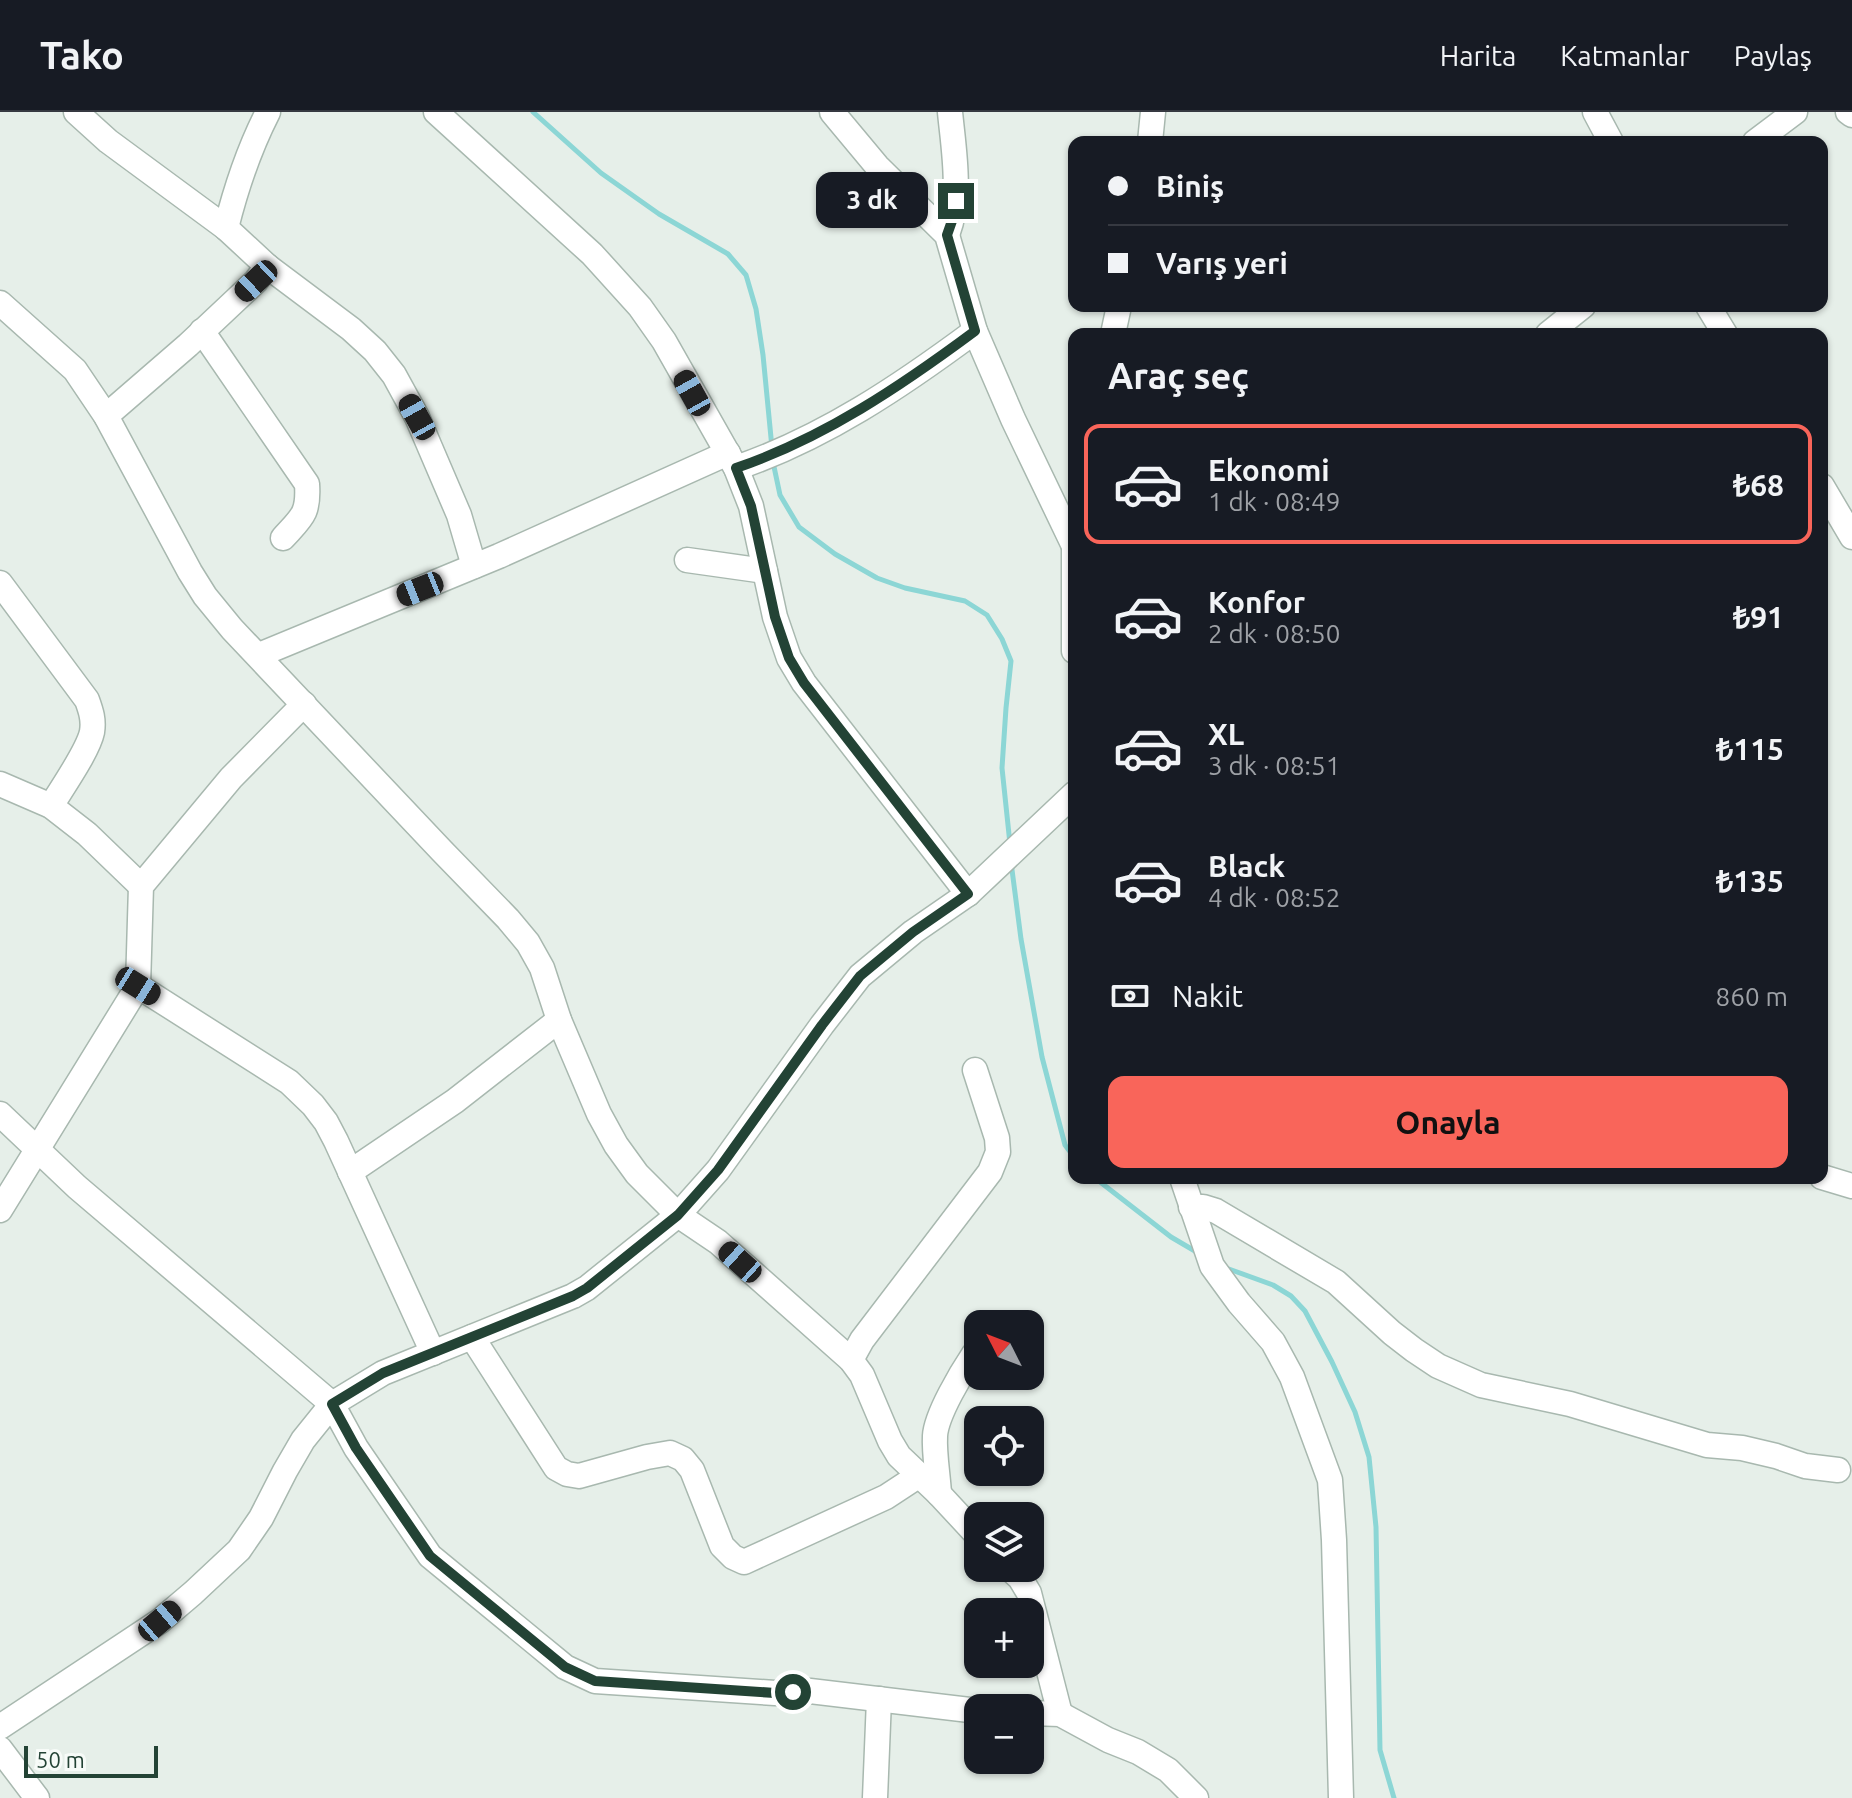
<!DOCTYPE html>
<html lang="tr">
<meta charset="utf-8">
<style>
:root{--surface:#171b24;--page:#242831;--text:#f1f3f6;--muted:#9ea1a6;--line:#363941;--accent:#f9655a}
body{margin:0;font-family:Ubuntu,sans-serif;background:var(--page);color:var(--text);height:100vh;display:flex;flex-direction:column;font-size:30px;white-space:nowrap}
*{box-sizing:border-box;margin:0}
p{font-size:26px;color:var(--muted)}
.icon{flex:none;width:44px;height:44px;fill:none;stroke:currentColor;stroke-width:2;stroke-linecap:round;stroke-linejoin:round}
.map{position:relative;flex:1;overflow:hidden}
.details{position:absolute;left:1068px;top:216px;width:760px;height:856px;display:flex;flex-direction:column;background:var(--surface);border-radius:16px;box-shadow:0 2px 6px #0004}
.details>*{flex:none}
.guide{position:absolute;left:1068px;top:24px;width:760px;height:176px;border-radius:16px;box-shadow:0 2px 6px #0004;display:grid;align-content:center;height:176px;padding:0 40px;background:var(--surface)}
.needle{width:52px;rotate:312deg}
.fabs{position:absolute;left:964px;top:1198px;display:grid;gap:16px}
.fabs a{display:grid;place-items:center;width:80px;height:80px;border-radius:16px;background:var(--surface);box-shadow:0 2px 6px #0004;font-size:40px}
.scale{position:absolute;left:24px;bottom:20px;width:134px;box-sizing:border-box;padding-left:8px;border:4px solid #234335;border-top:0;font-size:22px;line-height:28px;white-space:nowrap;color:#234335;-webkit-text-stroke:6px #f7fbf8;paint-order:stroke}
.end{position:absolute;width:36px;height:36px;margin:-18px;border:10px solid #234335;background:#fff;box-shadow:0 0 0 4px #fff}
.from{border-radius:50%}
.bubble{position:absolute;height:56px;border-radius:16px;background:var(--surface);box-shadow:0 2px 6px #0004;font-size:26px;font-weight:700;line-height:56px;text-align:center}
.car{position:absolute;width:24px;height:48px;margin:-24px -12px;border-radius:10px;box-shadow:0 0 6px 2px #0007;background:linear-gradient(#222 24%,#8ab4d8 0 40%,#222 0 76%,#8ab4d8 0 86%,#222 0)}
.guide b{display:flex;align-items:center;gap:28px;height:76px;font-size:30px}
.guide b+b{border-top:2px solid var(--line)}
.guide i{width:20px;height:20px;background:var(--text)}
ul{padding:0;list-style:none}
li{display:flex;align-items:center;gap:24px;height:120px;margin:0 16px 12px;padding:0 24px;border:4px solid transparent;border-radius:16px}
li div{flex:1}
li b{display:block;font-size:30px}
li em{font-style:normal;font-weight:700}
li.current{border-color:var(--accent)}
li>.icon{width:72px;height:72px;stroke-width:1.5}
h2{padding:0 40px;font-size:36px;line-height:96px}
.pay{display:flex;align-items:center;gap:20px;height:88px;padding:0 40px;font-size:30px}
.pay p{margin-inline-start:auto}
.primary-button{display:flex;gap:16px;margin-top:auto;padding:16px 40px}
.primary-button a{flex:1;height:92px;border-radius:16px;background:var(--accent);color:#111;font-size:32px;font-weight:700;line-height:92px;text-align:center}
header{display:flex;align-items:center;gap:48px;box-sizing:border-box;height:112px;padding:0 40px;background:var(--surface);border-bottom:2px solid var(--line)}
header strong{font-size:38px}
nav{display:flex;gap:44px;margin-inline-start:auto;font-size:28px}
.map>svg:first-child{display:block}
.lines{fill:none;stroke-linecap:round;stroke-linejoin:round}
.stream{stroke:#8cd6d5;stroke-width:5}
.minor-casing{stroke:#a8b8af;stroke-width:27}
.minor{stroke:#fff;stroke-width:24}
.route{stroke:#234335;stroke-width:10}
</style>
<header>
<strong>Tako</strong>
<nav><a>Harita</a><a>Katmanlar</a><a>Paylaş</a></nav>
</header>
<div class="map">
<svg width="1852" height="1686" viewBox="0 0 1852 1686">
<rect width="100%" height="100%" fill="#e6efe9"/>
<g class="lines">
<!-- stream -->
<g class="stream">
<path d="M533,0L601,61L659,102L728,142L746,163L756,197L763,243L772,336"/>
<path d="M773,350L780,383L799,415L835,442L877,466L905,476L965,489L987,503L1002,527L1011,549L1006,596L1002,656L1010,732"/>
<path d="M1011,750L1021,827L1042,945L1065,1033L1074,1045"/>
<path d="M1095,1066L1171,1125L1200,1142"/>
<path d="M1226,1156L1273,1173L1291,1184L1305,1199L1332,1250L1355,1300L1369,1345L1376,1415L1380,1638L1394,1686"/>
</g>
<!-- minor casing -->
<g class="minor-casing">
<g id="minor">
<path d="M76,0L108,29L226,116L267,154L351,217L375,239L394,263L417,305L459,403L474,454"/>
<path d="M436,0L592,142L640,195L664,229L736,356L751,394L775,505L789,546L804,571L968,782"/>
<path d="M832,0L877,54L947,123L975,219L1013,307L1073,432"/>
<path d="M1595,0L1611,30"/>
<path d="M1848,0L1852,3"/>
<path d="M1150,30L1153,0"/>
<path d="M1755,30L1795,0"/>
<path d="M226,116C236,76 249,37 268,0"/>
<path d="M947,123C962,83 954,41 950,0"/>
<path d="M0,191L75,258L106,304L190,460L205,484L232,517L442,739L508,807L528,831L542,856L559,908L599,1002L616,1033L637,1062L678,1103L718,1130L851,1248L862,1263L890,1329L899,1344L939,1382L978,1424"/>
<path d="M1708,194L1725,222"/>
<path d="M202,219L307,372C309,402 302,405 283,426"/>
<path d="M1113,222L1119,194"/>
<path d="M1548,222L1583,194"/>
<path d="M106,304L188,233L256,169L267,154"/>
<path d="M736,356C824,326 901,274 975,219"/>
<path d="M1822,374L1852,425"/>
<path d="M1074,427V539"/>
<path d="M687,448L765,459"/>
<path d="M0,471L87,588C91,599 94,608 92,620C88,639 62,676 51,694"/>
<path d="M259,543L499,444L728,341"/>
<path d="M0,672L51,694L87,722L141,774"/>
<path d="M138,874L289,970L313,993L326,1010L336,1029L433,1241"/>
<path d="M0,1002L77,1075L332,1292L356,1336L430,1444L565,1555L595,1569L775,1581L810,1579L978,1599"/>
<path d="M350,1060L455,989L559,908"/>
<path d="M1822,1065L1852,1074"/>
<path d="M1182,1066L1212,1154L1239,1191L1273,1230L1292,1265L1330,1368L1334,1428L1341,1686"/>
<path d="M1191,1095H1203L1216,1099L1336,1170L1392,1221L1414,1238L1438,1254L1481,1273L1570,1292L1707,1333L1742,1336L1776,1344L1805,1354L1838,1358"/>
<path d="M0,1098L138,874L141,774L231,666L304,592"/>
<path d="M472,1225L556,1356L567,1362L579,1364L647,1345L670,1341L683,1347L692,1358L722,1434L733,1445L744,1450L886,1385L918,1364"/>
<path d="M851,1248L862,1228L990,1060L998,1040L997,1026L975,958"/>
<path d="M939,1382C938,1363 934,1342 935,1324C936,1303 962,1260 974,1242"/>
<path d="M1009,1456L1020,1466L1029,1481L1060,1602"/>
<path d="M1030,1601L1060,1602L1108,1628L1138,1640L1168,1658L1196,1686"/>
<path d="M0,1615L160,1509L193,1481L239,1438L261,1406L285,1359L303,1328L332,1292L383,1261L573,1184L587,1176L678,1103L718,1058L822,913L860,864L913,820L968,782L1074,682"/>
<path d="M0,1637L37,1686"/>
<path d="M875,1686L879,1587"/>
</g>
</g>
<!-- minor -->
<use href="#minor" class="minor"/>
</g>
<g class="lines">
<!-- route -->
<path class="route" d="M793,1580L775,1581L595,1569L565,1555L430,1444L356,1336L332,1292L383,1261L573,1184L587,1176L678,1103L718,1058L822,913L860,864L913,820L968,782L804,571L789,546L775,505L751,394L736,356C824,326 901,274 975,219L947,123L953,106L956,89"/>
</g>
</svg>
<div class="fabs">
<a><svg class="needle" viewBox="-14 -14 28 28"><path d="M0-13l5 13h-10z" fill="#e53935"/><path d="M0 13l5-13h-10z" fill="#9ea1a6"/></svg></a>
<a><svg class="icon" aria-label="locate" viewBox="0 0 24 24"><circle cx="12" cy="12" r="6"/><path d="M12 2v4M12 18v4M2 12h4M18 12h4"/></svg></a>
<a><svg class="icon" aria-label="layers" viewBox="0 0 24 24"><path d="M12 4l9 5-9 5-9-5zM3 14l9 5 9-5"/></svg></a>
<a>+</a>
<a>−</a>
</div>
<div class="scale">50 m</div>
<i class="end from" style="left:793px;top:1580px"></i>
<i class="end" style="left:956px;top:89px"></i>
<div class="bubble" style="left:816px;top:60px;width:112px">3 dk</div>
<i class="car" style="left:256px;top:169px;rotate:227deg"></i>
<i class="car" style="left:692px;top:281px;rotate:331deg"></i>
<i class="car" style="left:417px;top:305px;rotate:331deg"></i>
<i class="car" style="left:420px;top:477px;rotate:248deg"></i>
<i class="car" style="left:138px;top:874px;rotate:122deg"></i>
<i class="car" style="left:740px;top:1150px;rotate:312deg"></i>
<i class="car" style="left:160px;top:1509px;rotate:50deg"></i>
<div class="guide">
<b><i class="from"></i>Biniş</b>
<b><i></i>Varış yeri</b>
</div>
<section class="details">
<h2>Araç seç</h2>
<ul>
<li class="current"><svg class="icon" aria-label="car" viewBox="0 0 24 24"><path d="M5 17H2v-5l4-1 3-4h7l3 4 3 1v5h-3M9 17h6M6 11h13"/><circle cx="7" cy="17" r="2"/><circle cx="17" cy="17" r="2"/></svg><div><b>Ekonomi</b><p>1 dk · 08:49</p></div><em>₺68</em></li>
<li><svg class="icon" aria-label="car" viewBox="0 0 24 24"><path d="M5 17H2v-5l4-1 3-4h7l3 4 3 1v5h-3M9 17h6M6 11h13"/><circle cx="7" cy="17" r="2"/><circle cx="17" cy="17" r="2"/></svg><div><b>Konfor</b><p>2 dk · 08:50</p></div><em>₺91</em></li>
<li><svg class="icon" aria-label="car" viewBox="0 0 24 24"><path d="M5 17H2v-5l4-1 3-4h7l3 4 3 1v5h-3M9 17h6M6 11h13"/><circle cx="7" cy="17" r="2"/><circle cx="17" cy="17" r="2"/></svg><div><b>XL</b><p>3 dk · 08:51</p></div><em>₺115</em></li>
<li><svg class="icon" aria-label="car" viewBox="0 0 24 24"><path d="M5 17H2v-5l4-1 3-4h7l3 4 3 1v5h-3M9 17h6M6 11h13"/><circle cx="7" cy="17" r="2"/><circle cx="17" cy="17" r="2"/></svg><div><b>Black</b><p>4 dk · 08:52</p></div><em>₺135</em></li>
</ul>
<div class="pay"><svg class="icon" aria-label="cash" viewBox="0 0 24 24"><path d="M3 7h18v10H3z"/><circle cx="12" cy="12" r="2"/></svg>Nakit<p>860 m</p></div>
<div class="primary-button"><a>Onayla</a></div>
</section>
</div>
